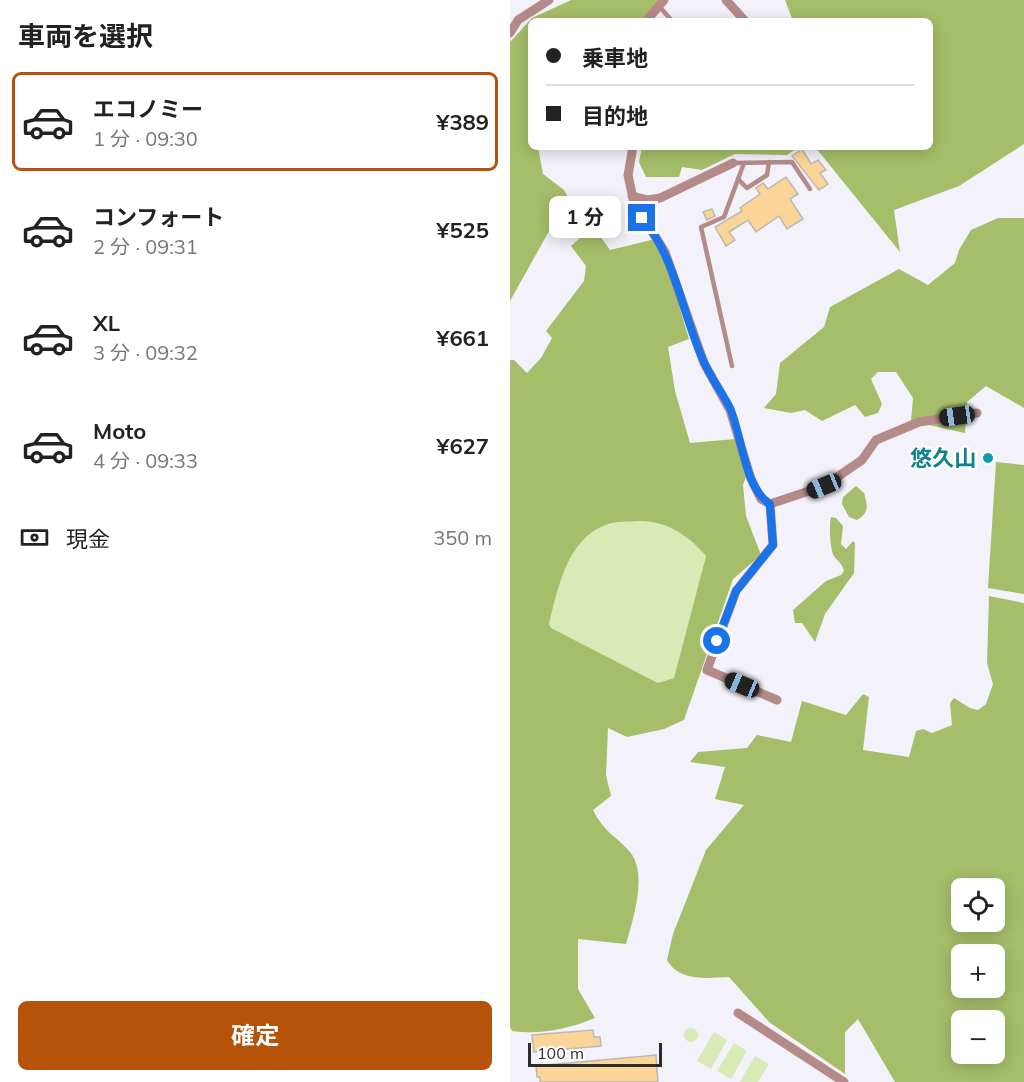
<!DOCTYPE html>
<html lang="ja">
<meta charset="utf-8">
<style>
:root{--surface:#fff;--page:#f2f2f2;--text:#222;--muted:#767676;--line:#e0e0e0;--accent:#b45309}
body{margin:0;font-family:Mulish,"Noto Sans JP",sans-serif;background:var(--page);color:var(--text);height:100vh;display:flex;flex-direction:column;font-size:22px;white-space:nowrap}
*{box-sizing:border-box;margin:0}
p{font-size:20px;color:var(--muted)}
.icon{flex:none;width:33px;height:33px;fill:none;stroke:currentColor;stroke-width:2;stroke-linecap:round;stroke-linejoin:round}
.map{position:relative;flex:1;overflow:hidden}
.panel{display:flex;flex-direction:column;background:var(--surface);width:510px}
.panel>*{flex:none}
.banner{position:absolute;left:18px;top:18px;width:405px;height:132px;border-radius:9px;box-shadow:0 3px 15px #0003;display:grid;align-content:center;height:132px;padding:0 18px;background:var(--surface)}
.fabs{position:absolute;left:441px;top:878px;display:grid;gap:12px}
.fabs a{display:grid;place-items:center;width:54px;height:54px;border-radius:9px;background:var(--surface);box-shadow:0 3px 15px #0003;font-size:30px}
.scale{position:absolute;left:18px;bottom:15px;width:134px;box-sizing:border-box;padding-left:6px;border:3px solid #2c2b2e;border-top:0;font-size:16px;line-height:21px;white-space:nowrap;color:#2c2b2e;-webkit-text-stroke:4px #fff;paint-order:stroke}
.end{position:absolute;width:27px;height:27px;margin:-14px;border:8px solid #1a73e8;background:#fff;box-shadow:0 0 0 3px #fff}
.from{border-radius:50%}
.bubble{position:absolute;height:42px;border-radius:9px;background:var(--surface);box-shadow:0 3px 15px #0003;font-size:20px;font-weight:700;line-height:42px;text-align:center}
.car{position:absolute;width:18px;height:36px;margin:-18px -9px;border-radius:8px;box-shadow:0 0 4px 2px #0007;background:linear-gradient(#222 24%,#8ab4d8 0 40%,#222 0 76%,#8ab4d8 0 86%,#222 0)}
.banner b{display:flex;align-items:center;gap:21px;height:57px;font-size:22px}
.banner b+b{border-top:2px solid var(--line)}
.banner i{width:15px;height:15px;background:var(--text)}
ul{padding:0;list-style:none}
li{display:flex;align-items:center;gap:18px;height:99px;margin:0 12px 9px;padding:0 6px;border:3px solid transparent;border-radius:9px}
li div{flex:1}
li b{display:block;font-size:22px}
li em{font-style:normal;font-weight:700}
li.current{border-color:var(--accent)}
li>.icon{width:54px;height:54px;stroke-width:1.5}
h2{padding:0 18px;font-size:27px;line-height:72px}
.pay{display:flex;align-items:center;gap:15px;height:66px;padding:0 18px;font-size:22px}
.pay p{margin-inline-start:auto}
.primary-button{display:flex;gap:12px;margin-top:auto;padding:12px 18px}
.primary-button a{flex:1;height:69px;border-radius:9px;background:var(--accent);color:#fff;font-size:24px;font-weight:700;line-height:69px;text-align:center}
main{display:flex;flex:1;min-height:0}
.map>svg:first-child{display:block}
.green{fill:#daeab7}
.forest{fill:#a6be6a;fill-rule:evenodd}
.building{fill:#fbd597;stroke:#bcb8b2;stroke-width:1.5}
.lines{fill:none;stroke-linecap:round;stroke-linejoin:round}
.lane{stroke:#b58b89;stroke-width:4.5}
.street{stroke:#b58b89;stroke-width:9}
.route{stroke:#1a73e8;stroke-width:8}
.culture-dot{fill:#0f9aa8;stroke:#fff;stroke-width:2}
.labels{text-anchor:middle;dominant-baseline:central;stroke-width:5;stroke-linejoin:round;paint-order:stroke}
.culture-label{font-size:22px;font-weight:bold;fill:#0d838f;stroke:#fff;text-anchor:end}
</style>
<main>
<section class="panel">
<h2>車両を選択</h2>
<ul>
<li class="current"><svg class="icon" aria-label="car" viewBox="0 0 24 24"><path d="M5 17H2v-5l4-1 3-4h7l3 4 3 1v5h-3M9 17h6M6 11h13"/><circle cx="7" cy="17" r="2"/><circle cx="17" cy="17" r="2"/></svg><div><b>エコノミー</b><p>1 分 · 09:30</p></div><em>¥389</em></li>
<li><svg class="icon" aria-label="car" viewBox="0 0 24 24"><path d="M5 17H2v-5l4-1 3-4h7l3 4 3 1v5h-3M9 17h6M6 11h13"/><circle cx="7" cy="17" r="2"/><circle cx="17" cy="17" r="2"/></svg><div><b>コンフォート</b><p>2 分 · 09:31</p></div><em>¥525</em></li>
<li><svg class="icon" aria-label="car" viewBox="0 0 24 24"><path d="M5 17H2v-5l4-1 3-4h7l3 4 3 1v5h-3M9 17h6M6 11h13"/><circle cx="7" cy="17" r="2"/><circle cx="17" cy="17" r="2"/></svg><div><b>XL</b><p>3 分 · 09:32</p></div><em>¥661</em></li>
<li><svg class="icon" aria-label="car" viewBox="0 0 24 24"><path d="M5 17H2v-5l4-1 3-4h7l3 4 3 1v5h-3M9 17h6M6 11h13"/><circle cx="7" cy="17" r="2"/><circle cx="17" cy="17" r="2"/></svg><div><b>Moto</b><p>4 分 · 09:33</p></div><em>¥627</em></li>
</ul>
<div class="pay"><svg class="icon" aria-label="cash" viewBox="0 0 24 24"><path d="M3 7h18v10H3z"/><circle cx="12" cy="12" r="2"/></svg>現金<p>350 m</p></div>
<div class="primary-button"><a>確定</a></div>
</section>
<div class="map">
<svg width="514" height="1082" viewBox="0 0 514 1082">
<rect width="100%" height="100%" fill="#f3f1f9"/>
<!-- green -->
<g class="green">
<path d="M130,521C157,521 179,536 196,556L164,678L148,683L40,628L39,624C48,588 57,538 98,524C107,521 120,522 130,521Z"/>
<circle cx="181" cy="1035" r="7"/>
<path d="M204,1032L217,1040L201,1069L187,1061Z"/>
<path d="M224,1043L237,1051L221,1079L207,1071Z"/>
<path d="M245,1056L259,1064L248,1082H230Z"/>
</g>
<!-- forest -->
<g class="forest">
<path d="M61,0H149L131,21H21V147H28L33,174L54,190L67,213L48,215L0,301V42L22,18Z"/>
<path d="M275,0H514V144L449,186L384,210L390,252L305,147H420V21H283Z"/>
<path d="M132,147H289L277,155L225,154L192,170L172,167L169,177H136L129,162Z"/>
<path d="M488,218H514V408L476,386L457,402L455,433L401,421L403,398L386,372H368L361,379L372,404L368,413L355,417L345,405L312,421L295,410L281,413L254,408L266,394L270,363L314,327L320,307L389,269L418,285L445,263L449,250L461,230Z"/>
<path d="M79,230L88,233L100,250L145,239L155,258L179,339L158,347L165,391L180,443L225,439L236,477L233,485L236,516L251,555L223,579L174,720L154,729L117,737L98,728L96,775L101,796L83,810C94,832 105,835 120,852C138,873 123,920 116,944L68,939V989L85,1018C58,1029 31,1035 2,1031L0,1027V360H4L17,373L31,358L42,338L36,331L74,281L76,266L61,246ZM130,521C157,521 179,536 196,556L164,678L148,683L41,628L39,624C48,588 57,538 98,524C107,521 120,522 130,521Z"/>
<path d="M486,462L514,465V594L478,588Z"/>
<path d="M346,486L354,493C358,506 359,513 347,520L339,517L332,504L333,497Z"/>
<path d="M321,517L326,518L333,526L331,544L336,549L343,541L345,543L344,573L315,614L305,642L292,623H285L283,610L316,581L331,575L334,571C332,563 328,562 324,556C320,549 319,525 321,517Z"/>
<path d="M479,596L514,603V1082H385L348,1019L335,1032V1074L259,1022L219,977C198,978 169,982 157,960L163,934L196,850L234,805L205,799L215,767L180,762L188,752L237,748L247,735L281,742L292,701L336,715L353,694L359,697L353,750L399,757L406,731L413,729L422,733L442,725L440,703L444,698L460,708L468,710L476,704L483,684L477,663ZM452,888H484V921H452ZM452,954H484V987H452ZM452,1020H484V1053H452Z"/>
</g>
<!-- building -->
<g class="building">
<path d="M292,149L301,164L308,160L316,170L310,173L318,184L309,190L282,156Z"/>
<path d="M276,177L288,194L280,199L293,219L277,229L269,216L246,232L238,220L219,232L225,240L216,246L205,227L232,211L230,208L250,194L246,188L253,183L258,189Z"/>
<path d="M202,209L205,216L197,220L193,212Z"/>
<path d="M83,1030L84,1037H90L91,1046L24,1052L22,1035Z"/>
<path d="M146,1055L148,1082H30V1077H27L26,1066Z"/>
</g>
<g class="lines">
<!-- lane -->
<g class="lane">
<path d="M149,6L162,21"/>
<path d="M223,163L282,162L300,189"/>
<path d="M228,179L237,188L257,175L259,162"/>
<path d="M222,366L191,227L214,217L234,163"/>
</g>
<!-- street -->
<g class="street">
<path d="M216,0L235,21"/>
<path d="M136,21L154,0"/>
<path d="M0,33L8,20L39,0"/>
<path d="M123,147L118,175L124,203L155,252L194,363L220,410L241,479L251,499L260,504L314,486L352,460L366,440L409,422L467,413"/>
<path d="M122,196L138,200L150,198L223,163"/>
<path d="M260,504L263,545L226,591L197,670L267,700"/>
<path d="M228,1013L334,1082"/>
</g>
</g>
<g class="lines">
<!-- route -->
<path class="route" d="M132,218C166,258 172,313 193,360C200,377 212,392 220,408C232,435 234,488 260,504L263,545L226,591L207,641"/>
</g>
<!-- markers -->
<circle class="culture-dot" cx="478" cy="458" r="6"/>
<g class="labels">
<!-- culture labels -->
<g class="culture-label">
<text x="466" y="458">悠久山</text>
</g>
</g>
</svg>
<div class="fabs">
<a><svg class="icon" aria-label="locate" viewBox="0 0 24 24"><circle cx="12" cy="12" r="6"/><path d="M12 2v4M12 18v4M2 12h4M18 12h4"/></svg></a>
<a>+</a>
<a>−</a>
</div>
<div class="scale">100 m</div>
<i class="end from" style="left:207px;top:641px"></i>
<i class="end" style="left:132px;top:218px"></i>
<div class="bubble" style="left:39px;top:196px;width:72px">1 分</div>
<i class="car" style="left:447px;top:416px;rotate:262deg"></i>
<i class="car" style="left:314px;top:486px;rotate:248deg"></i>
<i class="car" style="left:232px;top:685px;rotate:293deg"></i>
<div class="banner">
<b><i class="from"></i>乗車地</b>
<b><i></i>目的地</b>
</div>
</div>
</main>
